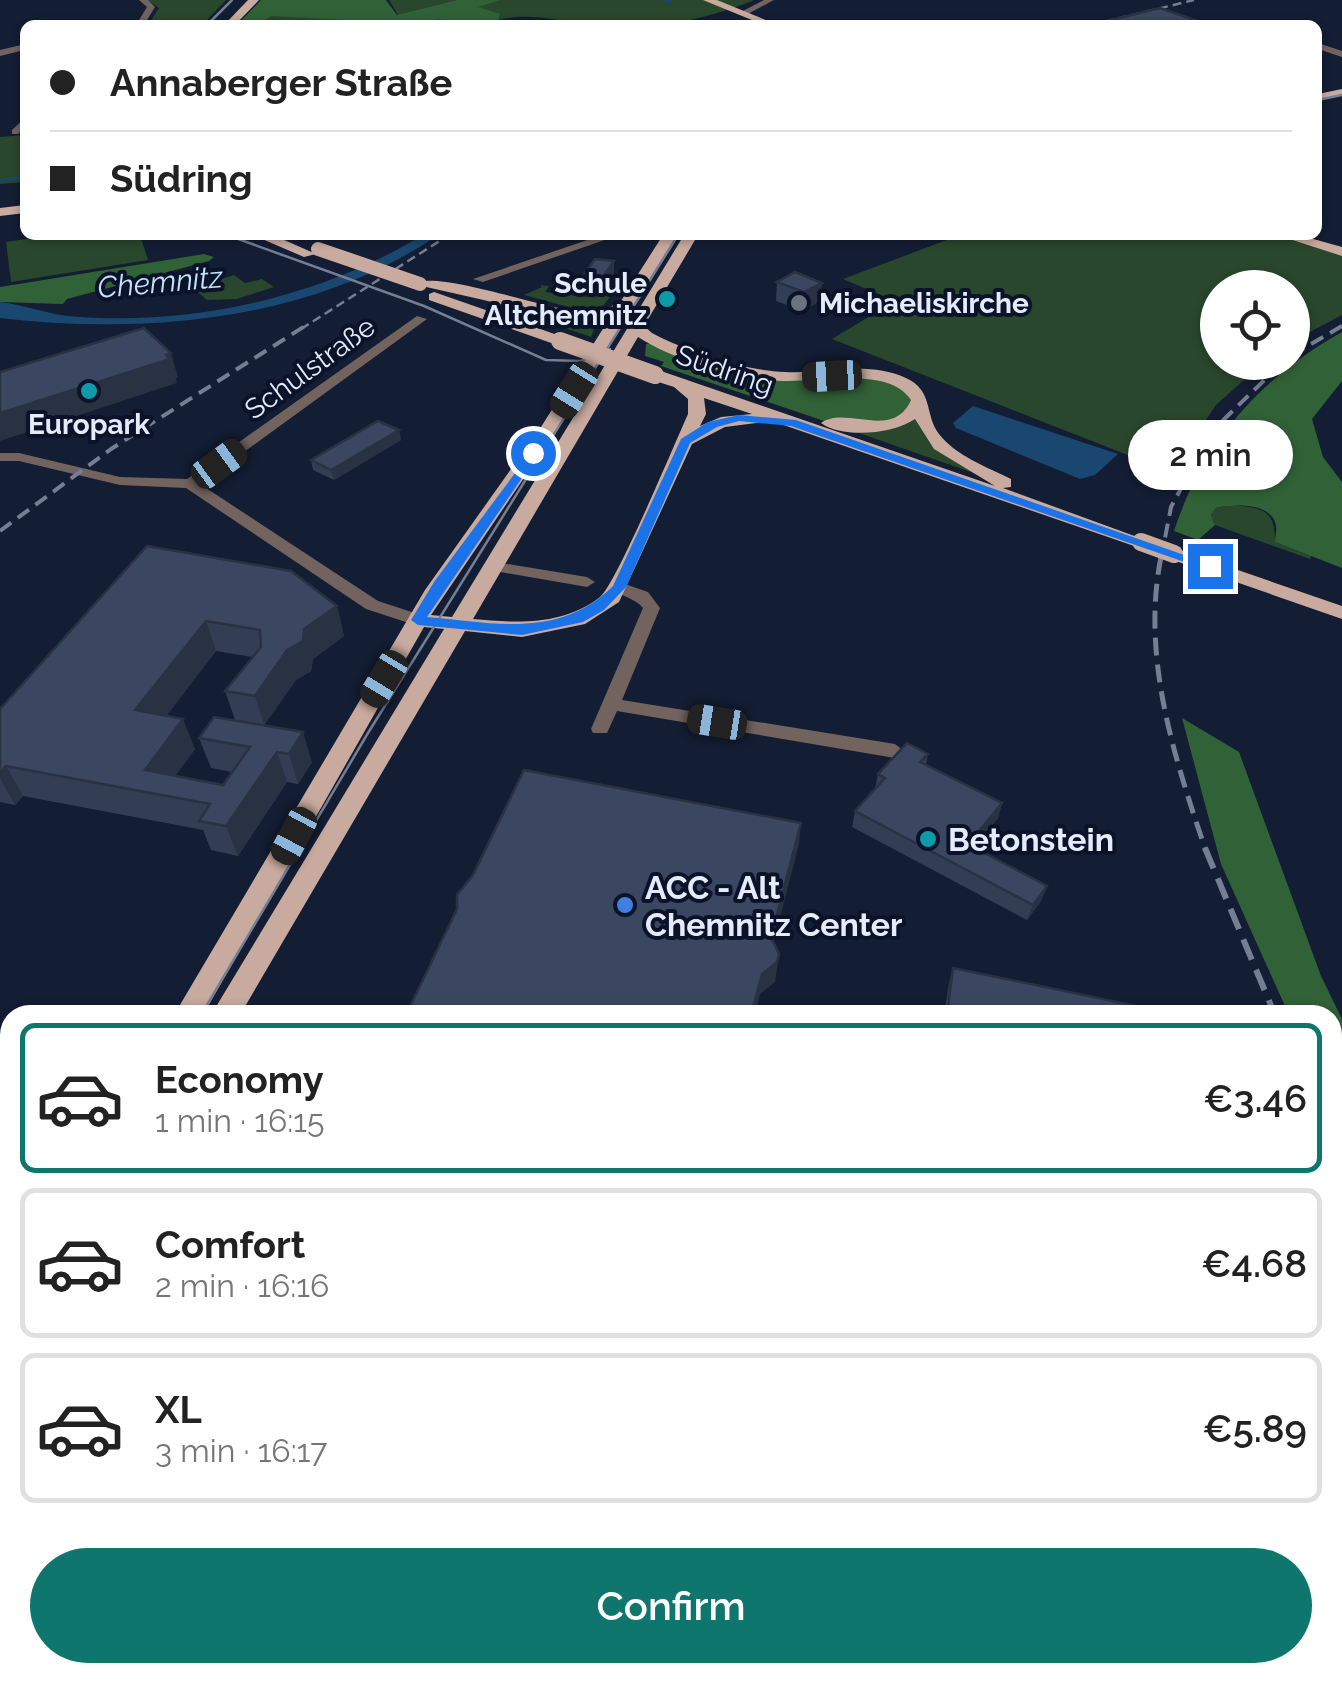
<!DOCTYPE html>
<meta charset="utf-8">
<style>
:root{--surface:#fff;--page:#f6f6f6;--text:#222;--muted:#767676;--line:#e0e0e0;--accent:#0f766e}
body{margin:0;font-family:Raleway,sans-serif;background:var(--page);color:var(--text);height:100vh;display:flex;flex-direction:column;font-size:38px;white-space:nowrap}
*{box-sizing:border-box;margin:0}
p{font-size:32px;color:var(--muted)}
.icon{flex:none;width:55px;height:55px;fill:none;stroke:currentColor;stroke-width:2;stroke-linecap:round;stroke-linejoin:round}
.map{position:relative;flex:1;overflow:hidden}
.drawer{position:absolute;left:0px;top:1005px;width:1342px;height:678px;display:flex;flex-direction:column;background:var(--surface);border-radius:30px 30px 0 0;box-shadow:0 2px 8px #0004}
.drawer>*{flex:none}
.banner{position:absolute;left:20px;top:20px;width:1302px;height:220px;border-radius:15px;box-shadow:0 2px 8px #0004;display:grid;align-content:center;height:220px;padding:0 30px;background:var(--surface)}
.tools{position:absolute;left:1200px;top:270px;display:grid;gap:20px}
.tools a{display:grid;place-items:center;width:110px;height:110px;border-radius:50%;background:var(--surface);box-shadow:0 2px 8px #0004;font-size:50px}
.end{position:absolute;width:45px;height:45px;margin:-22px;border:12px solid #1a73e8;background:#fff;box-shadow:0 0 0 5px #fff}
.from{border-radius:50%}
.bubble{position:absolute;height:70px;border-radius:35px;background:var(--surface);box-shadow:0 2px 8px #0004;font-size:32px;font-weight:600;line-height:70px;text-align:center}
.car{position:absolute;width:30px;height:60px;margin:-30px -15px;border-radius:12px;box-shadow:0 0 8px 2px #0007;background:linear-gradient(#222 24%,#8ab4d8 0 40%,#222 0 76%,#8ab4d8 0 86%,#222 0)}
.banner b{display:flex;align-items:center;gap:35px;height:95px;font-size:38px}
.banner b+b{border-top:2px solid var(--line)}
.banner i{width:25px;height:25px;background:var(--text)}
ul{padding:18px 0 0;list-style:none}
li{display:flex;align-items:center;gap:30px;height:150px;margin:0 20px 15px;padding:0 10px;border:5px solid var(--line);border-radius:15px}
li div{flex:1}
li b{display:block;font-size:38px}
li em{font-style:normal;font-weight:600}
li.current{border-color:var(--accent)}
li>.icon{width:90px;height:90px;stroke-width:1.5}
.cta{display:flex;gap:20px;margin-top:auto;padding:20px 30px}
.cta a{flex:1;height:115px;border-radius:60px;background:var(--accent);color:#fff;font-size:40px;font-weight:600;line-height:115px;text-align:center}
.map>svg:first-child{display:block}
.green{fill:#29472c}
.forest{fill:#316137}
.water{fill:#1a4770}
.lines{fill:none;stroke-linecap:round;stroke-linejoin:round}
.stream{stroke:#1a4770;stroke-width:2.5}
.minor{fill:#72635e;fill-rule:evenodd}
.major{fill:#c8aa9f;fill-rule:evenodd}
.tram-far1{stroke:#757e92;stroke-width:2.5}
.tram{stroke:#757e92;stroke-width:4}
.rail-far3{stroke:#757e92;stroke-width:2.5;stroke-dasharray:9 5;stroke-linecap:butt}
.rail-far2{stroke:#757e92;stroke-width:4;stroke-dasharray:14 8;stroke-linecap:butt}
.rail-far1{stroke:#757e92;stroke-width:5;stroke-dasharray:18 9;stroke-linecap:butt}
.rail{stroke:#757e92;stroke-width:6;stroke-dasharray:22 11;stroke-linecap:butt}
.major-bridge-far1{stroke:#c8aa9f;stroke-width:14}
.major-bridge{stroke:#c8aa9f;stroke-width:18}
.wall{fill:#333d53}
.shaded-wall{fill:#293243}
.building{fill:#3b4760;stroke:#293243;stroke-width:2.5}
.route{fill:#1a73e8}
.culture-dot{fill:#0f9aa8;stroke:#0a1329;stroke-width:4}
.worship-dot{fill:#6b7280;stroke:#0a1329;stroke-width:4}
.shop-dot{fill:#3f7fe0;stroke:#0a1329;stroke-width:4}
.labels{text-anchor:middle;dominant-baseline:central;stroke-width:8;stroke-linejoin:round;paint-order:stroke}
.far-poi-label{font-size:28px;font-weight:bold;fill:#e4ecfc;stroke:#0a1329;text-anchor:end}
.far-street-label{font-size:28px;fill:#e4ecfc;stroke:#0a1329}
.far-water-label{font-size:30px;font-style:italic;fill:#c7e1fc;stroke:#0a1329}
.poi-label{font-size:32px;font-weight:bold;fill:#e4ecfc;stroke:#0a1329;text-anchor:start}
</style>
<div class="map">
<svg width="1342" height="1682" viewBox="0 0 1342 1682">
<rect width="100%" height="100%" fill="#131d33"/>
<!-- green -->
<g class="green">
<path d="M147,0H226L202,25H148L159,8Z"/>
<path d="M389,0H754C706,20 636,35 585,25C555,19 514,10 486,25H258L270,14L398,15Z"/>
<path d="M25,135V182L0,184V137Z"/>
<path d="M51,235H140L148,260L11,282L6,242Z"/>
<path d="M960,235H1277L1342,254V315L1293,341L1292,288H1218V362L1263,363L1216,405L1171,472L832,339L895,301L843,279Z"/>
<path d="M234,275L245,283L262,279L274,287L237,299L207,300L193,288Z"/>
<path d="M609,283H614L610,290L614,291L601,309L583,311L524,295L542,287L540,285L549,286L545,292L598,298Z"/>
<path d="M469,295L575,318L599,317L591,337Z"/>
<path d="M912,415L929,433L1008,485L830,423Z"/>
<path d="M1232,505C1264,508 1275,510 1275,542L1311,556L1310,559L1215,525L1211,515L1216,508Z"/>
</g>
<!-- forest -->
<g class="forest">
<path d="M261,0H386L397,15L458,0H501L478,7L500,14L498,20L486,25H464L438,19L427,25H327L344,20L271,16L258,25H237Z"/>
<path d="M204,254L214,257L209,261L67,299L63,304L0,302V287Z"/>
<path d="M1342,332V381L1312,419L1323,457L1342,482V568L1275,542C1275,537 1277,531 1276,526C1273,502 1232,504 1216,508L1211,515L1215,525L1198,540L1174,531C1203,442 1261,377 1342,332Z"/>
<path d="M654,343L753,373L860,374L917,393L901,421L830,423L661,366L664,362L645,356L646,344Z"/>
<path d="M1182,718L1239,752L1321,976L1342,1019V1130L1333,1110L1332,1015H1289L1221,864Z"/>
</g>
<!-- water -->
<g class="water">
<path d="M423,235H438C312,321 147,335 0,318V302C23,305 45,313 68,316C189,327 319,298 423,235Z"/>
<path d="M973,406L1118,454L1095,475L1080,479L956,428L953,423Z"/>
</g>
<g class="lines">
<!-- stream -->
<g class="stream">
<path d="M664,0L671,2"/>
<path d="M0,181L25,176"/>
</g>
<!-- minor -->
<g class="minor">
<path d="M139,0H148L155,7L144,25H136L147,7Z"/>
<path d="M764,0H774L746,15L739,13Z"/>
<path d="M1318,43L1342,51V57L1318,49Z"/>
<path d="M21,45L24,50L0,56V50Z"/>
<path d="M25,118V127L18,134H12V130Z"/>
<path d="M602,235H619L483,282L473,279Z"/>
<path d="M417,316L427,319L200,484L378,601L424,616V624H412L366,609L186,488L120,485L19,461H0V453H19L120,477L187,479Z"/>
<path d="M495,562L587,577L595,582L587,587L489,570L487,567Z"/>
<path d="M619,582L648,592L660,608L622,700L895,744L904,751L902,756L895,758L617,711L607,733H593L591,729L643,608C634,597 620,597 611,587Z"/>
<path d="M0,1375L10,1379V1415L0,1411Z"/>
<path d="M216,1672H252L256,1682H220Z"/>
</g>
<!-- major -->
<g class="major">
<path d="M248,0H259L235,25H224Z"/>
<path d="M703,0H717L778,25H764Z"/>
<path d="M1342,89V95L1318,100V94Z"/>
<path d="M25,205V213L0,216V208Z"/>
<path d="M253,235H273L316,254L304,257Z"/>
<path d="M663,235H677L558,428L431,615L452,617L684,235H698L644,326L652,333C690,353 742,370 785,372C825,374 868,360 906,378C934,391 924,414 939,434C956,456 987,467 1011,479V487L1003,488L1151,542L1141,548L1134,546L772,421L725,427L692,444L619,602L585,624L522,637L465,631L240,1015H211L444,629L424,627L203,1015H174L425,590L541,427L611,316L568,319L413,284C434,270 534,305 565,309C584,312 601,309 619,304ZM638,337C673,360 729,375 770,380C809,386 886,363 911,400C893,441 846,405 821,423C843,439 893,434 915,419L934,449L995,486L661,371H649V379L674,387L688,399V414C675,443 616,584 600,597C563,626 516,623 473,619ZM704,398L752,414L721,417L700,426L706,414Z"/>
<path d="M1277,235H1299L1342,247V256Z"/>
<path d="M434,292L566,338L568,341L554,344L429,300V294Z"/>
<path d="M1174,548L1342,606V619L1167,558V550Z"/>
<path d="M10,1283V1328L0,1332V1287Z"/>
<path d="M10,1353V1399L0,1403V1357Z"/>
</g>
<!-- tram-far1 -->
<g class="tram-far1">
<path d="M207,25L232,0"/>
<path d="M1318,100L1342,95"/>
<path d="M227,235L424,306L546,360L581,361L610,349"/>
<path d="M201,1015L368,733L678,235"/>
</g>
<!-- tram -->
<path class="tram" d="M0,1361L10,1344"/>
<!-- rail-far3 -->
<g class="rail-far3">
<path d="M1091,25L1194,0"/>
<path d="M301,329L449,235"/>
<path d="M1338,329L1342,326"/>
</g>
<!-- rail-far2 -->
<g class="rail-far2">
<path d="M1292,355L1342,326"/>
<path d="M0,531L111,449L305,326"/>
<path d="M1161,559L1171,507L1212,431L1283,362"/>
</g>
<!-- rail-far1 -->
<path class="rail-far1" d="M1161,557C1141,656 1174,757 1206,851"/>
<!-- rail -->
<g class="rail">
<path d="M1205,848L1275,1015"/>
<path d="M1332,1147L1342,1169"/>
<path d="M1332,1174L1342,1196"/>
</g>
<!-- major-bridge-far1 -->
<path class="major-bridge-far1" d="M318,249L420,284"/>
<!-- major-bridge -->
<g class="major-bridge">
<path d="M560,341L655,375"/>
<path d="M1141,542L1174,554"/>
</g>
</g>
<!-- wall -->
<g class="wall">
<path d="M795,272L820,301L803,311L776,301L777,282Z"/>
<path d="M614,275L599,298L579,295V281Z"/>
<path d="M399,430L401,440L334,480L313,470L311,460Z"/>
<path d="M147,546L337,606L344,636L313,659L311,671L296,680L264,725L235,720L225,691L252,657L216,651L166,716L195,749L175,776L223,785L232,772L211,768L199,738L214,717L312,762L298,784L287,782L238,856L211,850L203,830L23,796L15,805L0,802V709Z"/>
<path d="M928,754L926,765L1002,803L998,818L981,839H982L979,851L1047,886L1041,901L1027,920L852,827L855,811L875,789L878,774Z"/>
<path d="M953,968L1151,1015H944L949,983Z"/>
</g>
<!-- shaded-wall -->
<g class="shaded-wall">
<path d="M614,261V275L599,298L598,284Z"/>
<path d="M822,283L820,301L803,311L804,292Z"/>
<path d="M171,353L178,377L176,378L177,383L0,441V413Z"/>
<path d="M399,430L401,440L334,480L331,470Z"/>
<path d="M337,606L344,636L313,659L311,671L296,680L264,725L255,696L304,629Z"/>
<path d="M206,621L216,651L148,740L135,710Z"/>
<path d="M183,719L195,749L161,795L145,770Z"/>
<path d="M303,732L312,762L298,784L289,754Z"/>
<path d="M277,752L287,782L238,856L226,826Z"/>
<path d="M6,766L23,796L15,805L0,778V773Z"/>
<path d="M1002,803L998,818L970,851L975,836Z"/>
<path d="M801,823L799,844L770,957L771,937Z"/>
<path d="M1047,886L1041,901L1027,920L1033,905Z"/>
<path d="M779,954L775,982L760,994L755,1015H751L762,974Z"/>
</g>
<!-- building -->
<g class="building">
<path d="M1160,8L1209,25H1090Z"/>
<path d="M595,259L614,261L598,284L579,281Z"/>
<path d="M795,272L822,283L804,292L777,282Z"/>
<path d="M144,328L171,353L166,355L170,359L0,413V372Z"/>
<path d="M378,421L399,430L331,470L311,460Z"/>
<path d="M147,546L291,571L337,606L304,629L303,641L287,650L255,696L225,691L261,647L260,630L206,621L135,710L183,719L145,770L223,785L250,747L199,738L214,717L303,732L289,754L277,752L226,826L199,821L210,804L6,766L0,773V709Z"/>
<path d="M907,743L928,754L920,762L1002,803L975,836L982,839L975,848L1047,886L1033,905L855,811L885,778L878,774Z"/>
<path d="M524,770L801,823L771,937L779,954L777,962L762,974L751,1015H406L457,909V895L473,875Z"/>
<path d="M953,968L1151,1009V1015H947Z"/>
</g>
<!-- route -->
<path class="route" d="M739,415L796,420L1216,566L1205,569L791,426L739,421L717,427L690,443L626,587L604,610L583,622L522,635L418,625L411,620L434,582L533,449L539,453L427,617C495,623 560,639 613,586L681,439L708,422Z"/>
<!-- markers -->
<g class="culture-dot">
<circle cx="667" cy="299" r="10"/>
<circle cx="89" cy="391" r="10"/>
<circle cx="928" cy="839" r="10"/>
</g>
<circle class="worship-dot" cx="799" cy="303" r="10"/>
<circle class="shop-dot" cx="625" cy="905" r="10"/>
<g class="labels">
<!-- far-poi labels -->
<g class="far-poi-label">
<text x="647" y="283">Schule<tspan x="647" dy="32">Altchemnitz</tspan></text>
<text x="819" y="303" text-anchor="start">Michaeliskirche</text>
<text x="89" y="424" text-anchor="middle">Europark</text>
</g>
<!-- far-street labels -->
<g class="far-street-label">
<text transform="translate(310 368) rotate(-36)">Schulstraße</text>
<text transform="translate(725 370) rotate(19)">Südring</text>
</g>
<!-- far-water labels -->
<g class="far-water-label">
<text transform="translate(160 282) rotate(-5)">Chemnitz</text>
</g>
<!-- poi labels -->
<g class="poi-label">
<text x="948" y="839">Betonstein</text>
<text x="645" y="887">ACC - Alt<tspan x="645" dy="37">Chemnitz Center</tspan></text>
</g>
</g>
</svg>
<div class="tools">
<a><svg class="icon" aria-label="locate" viewBox="0 0 24 24"><circle cx="12" cy="12" r="6"/><path d="M12 2v4M12 18v4M2 12h4M18 12h4"/></svg></a>
</div>
<i class="end from" style="left:533px;top:453px"></i>
<i class="end" style="left:1210px;top:566px"></i>
<div class="bubble" style="left:1128px;top:420px;width:165px">2 min</div>
<i class="car" style="left:832px;top:376px;rotate:267deg"></i>
<i class="car" style="left:574px;top:390px;rotate:212deg"></i>
<i class="car" style="left:219px;top:464px;rotate:54deg"></i>
<i class="car" style="left:384px;top:679px;rotate:211deg"></i>
<i class="car" style="left:717px;top:722px;rotate:279deg"></i>
<i class="car" style="left:294px;top:836px;rotate:208deg"></i>
<div class="banner">
<b><i class="from"></i>Annaberger Straße</b>
<b><i></i>Südring</b>
</div>
<section class="drawer">
<ul>
<li class="current"><svg class="icon" aria-label="car" viewBox="0 0 24 24"><path d="M5 17H2v-5l4-1 3-4h7l3 4 3 1v5h-3M9 17h6M6 11h13"/><circle cx="7" cy="17" r="2"/><circle cx="17" cy="17" r="2"/></svg><div><b>Economy</b><p>1 min · 16:15</p></div><em>€3.46</em></li>
<li><svg class="icon" aria-label="car" viewBox="0 0 24 24"><path d="M5 17H2v-5l4-1 3-4h7l3 4 3 1v5h-3M9 17h6M6 11h13"/><circle cx="7" cy="17" r="2"/><circle cx="17" cy="17" r="2"/></svg><div><b>Comfort</b><p>2 min · 16:16</p></div><em>€4.68</em></li>
<li><svg class="icon" aria-label="car" viewBox="0 0 24 24"><path d="M5 17H2v-5l4-1 3-4h7l3 4 3 1v5h-3M9 17h6M6 11h13"/><circle cx="7" cy="17" r="2"/><circle cx="17" cy="17" r="2"/></svg><div><b>XL</b><p>3 min · 16:17</p></div><em>€5.89</em></li>
</ul>
<div class="cta"><a>Confirm</a></div>
</section>
</div>
